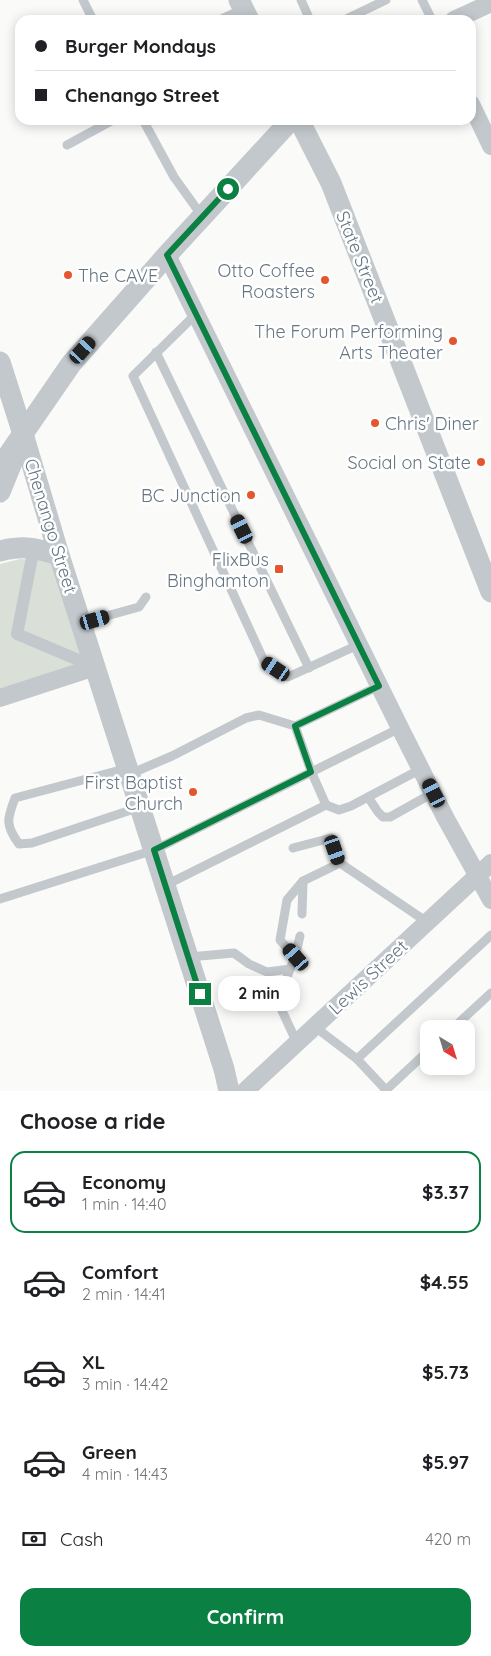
<!DOCTYPE html>
<meta charset="utf-8">
<style>
:root{--surface:#fff;--page:#f6f6f6;--text:#202124;--muted:#757577;--line:#e0e0e0;--accent:#0b8043}
body{margin:0;font-family:Quicksand,sans-serif;background:var(--page);color:var(--text);height:100vh;display:flex;flex-direction:column;font-size:19px;white-space:nowrap}
*{box-sizing:border-box;margin:0}
p{font-size:16px;color:var(--muted)}
.icon{flex:none;width:28px;height:28px;fill:none;stroke:currentColor;stroke-width:2;stroke-linecap:round;stroke-linejoin:round}
.map{position:relative;height:1091px;overflow:hidden}
.panel{display:flex;flex-direction:column;background:var(--surface);flex:1}
.panel>*{flex:none}
.banner{position:absolute;left:15px;top:15px;width:461px;height:110px;border-radius:15px;box-shadow:0 2px 12px #0003;display:grid;align-content:center;height:110px;padding:0 20px;background:var(--surface)}
.needle{width:32px;rotate:142deg}
.controls{position:absolute;left:420px;top:1020px;display:grid;gap:10px}
.controls a{display:grid;place-items:center;width:55px;height:55px;border-radius:10px;background:var(--surface);box-shadow:0 2px 12px #0003;font-size:25px}
.end{position:absolute;width:22px;height:22px;margin:-11px;border:6px solid #0b8043;background:#fff;box-shadow:0 0 0 2px #fff}
.from{border-radius:50%}
.bubble{position:absolute;height:35px;border-radius:15px;background:var(--surface);box-shadow:0 2px 12px #0003;font-size:16px;font-weight:800;line-height:35px;text-align:center}
.car{position:absolute;width:15px;height:30px;margin:-15px -8px;border-radius:6px;box-shadow:0 0 4px 1px #0007;background:linear-gradient(#222 24%,#8ab4d8 0 40%,#222 0 76%,#8ab4d8 0 86%,#222 0)}
.banner b{display:flex;align-items:center;gap:18px;height:48px;font-size:19px}
.banner b+b{border-top:1px solid var(--line)}
.banner i{width:12px;height:12px;background:var(--text)}
ul{padding:0;list-style:none}
li{display:flex;align-items:center;gap:15px;height:82px;margin:0 10px 8px;padding:0 10px;border:2px solid transparent;border-radius:15px}
li div{flex:1}
li b{display:block;font-size:19px}
li em{font-style:normal;font-weight:800}
li.active{border-color:var(--accent)}
li>.icon{width:45px;height:45px;stroke-width:1.5}
h2{padding:0 20px;font-size:22px;line-height:60px}
.pay{display:flex;align-items:center;gap:12px;height:55px;padding:0 20px;font-size:19px}
.pay p{margin-inline-start:auto}
.primary-button{display:flex;gap:10px;margin-top:auto;padding:10px 20px}
.primary-button a{flex:1;height:58px;border-radius:15px;background:var(--accent);color:#fff;font-size:20px;font-weight:800;line-height:58px;text-align:center}
.map>svg:first-child{display:block}
.green{fill:#dadfd7}
.lines{fill:none;stroke-linecap:round;stroke-linejoin:round}
.service{stroke:#c3c8cc;stroke-width:9}
.pedestrian{stroke:#c3c8cc;stroke-width:12}
.minor{stroke:#c3c8cc;stroke-width:18}
.tertiary{stroke:#c3c8cc;stroke-width:21}
.route{stroke:#0b8043;stroke-width:6}
.poi-dot{fill:#e4572e;stroke:#fff;stroke-width:2}
.labels{text-anchor:middle;dominant-baseline:central;stroke-width:5;stroke-linejoin:round;paint-order:stroke}
.street-label{font-size:18px;fill:#657683;stroke:#fff}
.poi-label{font-size:18px;fill:#657683;stroke:#fff;text-anchor:end}
</style>
<div class="map">
<svg width="491" height="1091" viewBox="0 0 491 1091">
<rect width="100%" height="100%" fill="#fafaf8"/>
<!-- green -->
<path class="green" d="M20,559L54,560L90,664L0,691V564Z"/>
<g class="lines">
<!-- service -->
<g class="service">
<path d="M83,0L93,20"/>
<path d="M301,0L310,20"/>
<path d="M422,0L432,20"/>
<path d="M219,20L243,9"/>
<path d="M344,20L386,0"/>
<path d="M143,120L174,177L202,216"/>
<path d="M67,145L113,120"/>
<path d="M196,314L133,376L264,661L288,677L358,645"/>
<path d="M156,352L309,668"/>
<path d="M81,623L139,607L146,597"/>
<path d="M379,686L295,726L311,771L326,805L339,810L351,806L421,769"/>
<path d="M128,768L15,798C7,819 5,825 19,844L32,843L140,807"/>
<path d="M130,774L172,756L246,718L259,715L295,726"/>
<path d="M368,797L378,812L383,817H390L433,793"/>
<path d="M293,848L331,838L340,863"/>
<path d="M166,885L326,805"/>
<path d="M0,899L154,850L400,728"/>
<path d="M302,914L303,881L340,863L427,922"/>
<path d="M189,957L234,953L249,964L267,972L290,969L295,957L300,936"/>
<path d="M295,957L280,940L287,900L303,881"/>
<path d="M290,969L278,1002L297,1043"/>
<path d="M315,1027L357,1059"/>
<path d="M452,1029L491,993"/>
<path d="M429,1050L386,1090L357,1059L491,935"/>
</g>
<!-- pedestrian -->
<path class="pedestrian" d="M34,547L17,634L95,667"/>
<!-- minor -->
<g class="minor">
<path d="M454,20L491,3"/>
<path d="M471,104L491,146"/>
<path d="M167,255L400,728L445,817L491,900"/>
<path d="M0,698L95,667"/>
<path d="M245,1091L491,863"/>
</g>
<!-- tertiary -->
<g class="tertiary">
<path d="M239,0L249,20"/>
<path d="M299,120L331,183L491,592"/>
<path d="M0,362L23,434L59,555L224,1069L229,1091"/>
<path d="M0,467L71,364L167,255L291,120"/>
<path d="M0,492L15,455"/>
<path d="M0,551C24,545 35,548 59,555"/>
</g>
</g>
<g class="lines">
<!-- route -->
<path class="route" d="M200,994L154,850L311,772L295,726L379,686L167,255L228,189"/>
</g>
<!-- markers -->
<g class="poi-dot">
<circle cx="68" cy="275" r="5"/>
<circle cx="325" cy="280" r="5"/>
<circle cx="453" cy="341" r="5"/>
<circle cx="375" cy="423" r="5"/>
<circle cx="481" cy="462" r="5"/>
<circle cx="251" cy="495" r="5"/>
<rect x="274" y="564" width="10" height="10" rx="2.5"/>
<circle cx="193" cy="792" r="5"/>
</g>
<g class="labels">
<!-- street labels -->
<g class="street-label">
<text transform="translate(360 257) rotate(68)">State Street</text>
<text transform="translate(51 526) rotate(73)">Chenango Street</text>
<text transform="translate(368 977) rotate(-43)">Lewis Street</text>
</g>
<!-- poi labels -->
<g class="poi-label">
<text x="315" y="270">Otto Coffee<tspan x="315" dy="21">Roasters</tspan></text>
<text x="78" y="275" text-anchor="start">The CAVE</text>
<text x="443" y="331">The Forum Performing<tspan x="443" dy="21">Arts Theater</tspan></text>
<text x="385" y="423" text-anchor="start">Chris' Diner</text>
<text x="471" y="462">Social on State</text>
<text x="241" y="495">BC Junction</text>
<text x="269" y="559">FlixBus<tspan x="269" dy="21">Binghamton</tspan></text>
<text x="183" y="782">First Baptist<tspan x="183" dy="21">Church</tspan></text>
</g>
</g>
</svg>
<div class="controls">
<a><svg class="needle" viewBox="-14 -14 28 28"><path d="M0-13l5 13h-10z" fill="#e53935"/><path d="M0 13l5-13h-10z" fill="#757577"/></svg></a>
</div>
<i class="end from" style="left:228px;top:189px"></i>
<i class="end" style="left:200px;top:994px"></i>
<div class="bubble" style="left:218px;top:976px;width:82px">2 min</div>
<i class="car" style="left:83px;top:350px;rotate:42deg"></i>
<i class="car" style="left:242px;top:529px;rotate:334deg"></i>
<i class="car" style="left:95px;top:620px;rotate:74deg"></i>
<i class="car" style="left:276px;top:669px;rotate:304deg"></i>
<i class="car" style="left:434px;top:793px;rotate:333deg"></i>
<i class="car" style="left:335px;top:850px;rotate:161deg"></i>
<i class="car" style="left:296px;top:957px;rotate:319deg"></i>
<div class="banner">
<b><i class="from"></i>Burger Mondays</b>
<b><i></i>Chenango Street</b>
</div>
</div>
<section class="panel">
<h2>Choose a ride</h2>
<ul>
<li class="active"><svg class="icon" aria-label="car" viewBox="0 0 24 24"><path d="M5 17H2v-5l4-1 3-4h7l3 4 3 1v5h-3M9 17h6M6 11h13"/><circle cx="7" cy="17" r="2"/><circle cx="17" cy="17" r="2"/></svg><div><b>Economy</b><p>1 min · 14:40</p></div><em>$3.37</em></li>
<li><svg class="icon" aria-label="car" viewBox="0 0 24 24"><path d="M5 17H2v-5l4-1 3-4h7l3 4 3 1v5h-3M9 17h6M6 11h13"/><circle cx="7" cy="17" r="2"/><circle cx="17" cy="17" r="2"/></svg><div><b>Comfort</b><p>2 min · 14:41</p></div><em>$4.55</em></li>
<li><svg class="icon" aria-label="car" viewBox="0 0 24 24"><path d="M5 17H2v-5l4-1 3-4h7l3 4 3 1v5h-3M9 17h6M6 11h13"/><circle cx="7" cy="17" r="2"/><circle cx="17" cy="17" r="2"/></svg><div><b>XL</b><p>3 min · 14:42</p></div><em>$5.73</em></li>
<li><svg class="icon" aria-label="car" viewBox="0 0 24 24"><path d="M5 17H2v-5l4-1 3-4h7l3 4 3 1v5h-3M9 17h6M6 11h13"/><circle cx="7" cy="17" r="2"/><circle cx="17" cy="17" r="2"/></svg><div><b>Green</b><p>4 min · 14:43</p></div><em>$5.97</em></li>
</ul>
<div class="pay"><svg class="icon" aria-label="cash" viewBox="0 0 24 24"><path d="M3 7h18v10H3z"/><circle cx="12" cy="12" r="2"/></svg>Cash<p>420 m</p></div>
<div class="primary-button"><a>Confirm</a></div>
</section>
